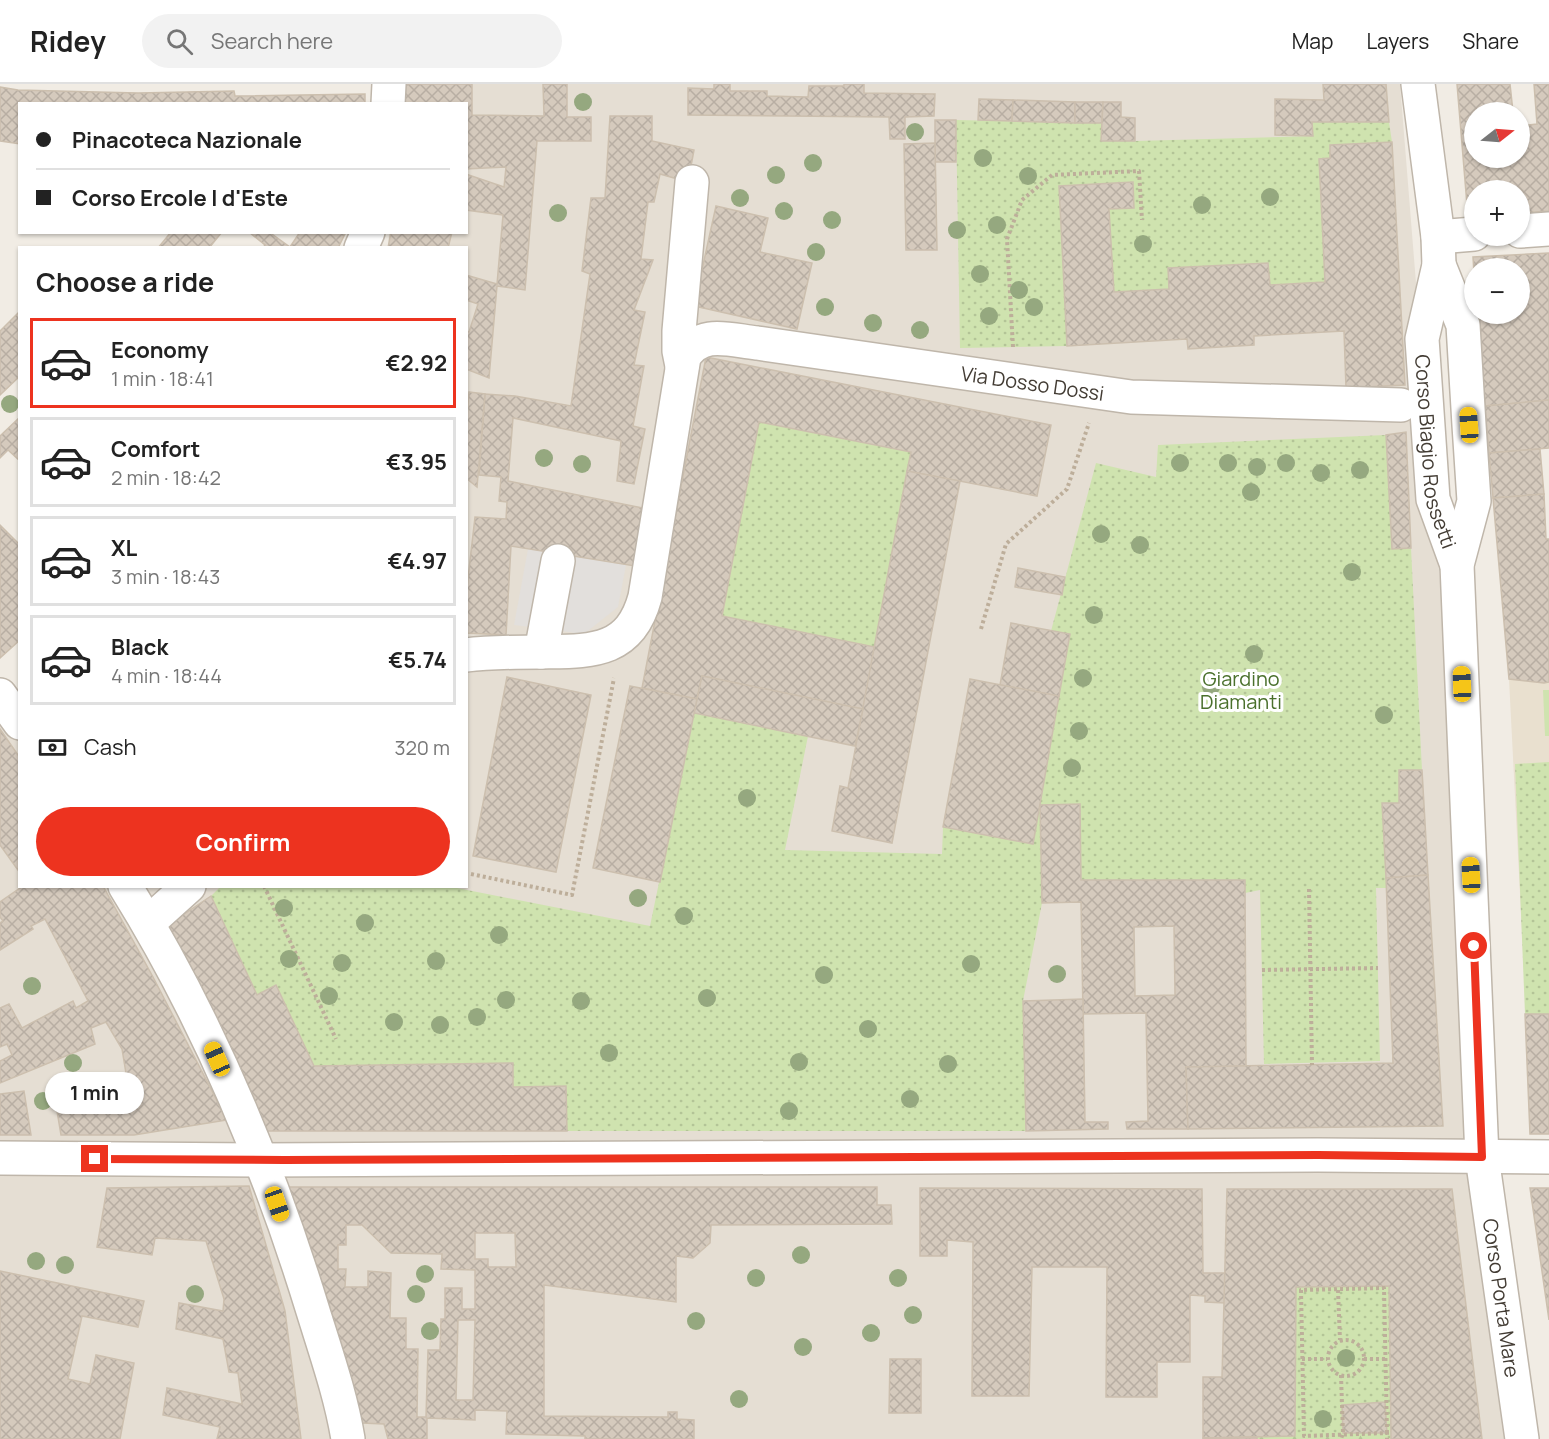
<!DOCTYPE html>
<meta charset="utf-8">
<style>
:root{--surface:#fff;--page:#f2f2f2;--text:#222;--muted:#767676;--line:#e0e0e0;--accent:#ed331f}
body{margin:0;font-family:Manrope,sans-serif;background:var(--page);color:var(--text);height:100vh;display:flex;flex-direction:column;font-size:22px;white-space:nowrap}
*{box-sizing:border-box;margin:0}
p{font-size:20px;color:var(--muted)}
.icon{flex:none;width:33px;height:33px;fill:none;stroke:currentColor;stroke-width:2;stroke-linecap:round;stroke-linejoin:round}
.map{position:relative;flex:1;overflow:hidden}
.panel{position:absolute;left:18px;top:162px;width:450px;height:642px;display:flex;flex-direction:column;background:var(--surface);border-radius:0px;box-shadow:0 2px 4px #0004}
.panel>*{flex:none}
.hud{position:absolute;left:18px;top:18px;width:450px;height:132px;border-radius:0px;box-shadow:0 2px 4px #0004;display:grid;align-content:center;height:132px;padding:0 18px;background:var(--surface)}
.needle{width:39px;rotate:73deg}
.buttons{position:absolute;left:1464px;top:18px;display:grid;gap:12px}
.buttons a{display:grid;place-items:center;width:66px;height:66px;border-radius:50%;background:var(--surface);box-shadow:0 2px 4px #0004;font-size:30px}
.end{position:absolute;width:27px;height:27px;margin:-14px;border:8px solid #ed331f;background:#fff;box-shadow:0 0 0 3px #fff}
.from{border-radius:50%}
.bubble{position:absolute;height:42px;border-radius:21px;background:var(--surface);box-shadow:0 2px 4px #0004;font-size:20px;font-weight:700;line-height:42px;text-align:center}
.car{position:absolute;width:18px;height:36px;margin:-18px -9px;border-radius:8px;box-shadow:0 0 4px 2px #0007;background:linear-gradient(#f5c518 24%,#345 0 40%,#f5c518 0 76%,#345 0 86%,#f5c518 0)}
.hud b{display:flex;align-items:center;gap:21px;height:57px;font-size:22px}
.hud b+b{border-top:2px solid var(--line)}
.hud i{width:15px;height:15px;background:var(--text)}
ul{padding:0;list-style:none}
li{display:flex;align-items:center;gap:18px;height:90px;margin:0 12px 9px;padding:0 6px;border:3px solid var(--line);border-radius:0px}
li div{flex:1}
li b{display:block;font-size:22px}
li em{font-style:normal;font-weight:700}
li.active{border-color:var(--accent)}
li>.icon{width:54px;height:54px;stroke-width:1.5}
h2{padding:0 18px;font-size:27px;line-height:72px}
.pay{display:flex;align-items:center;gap:15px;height:66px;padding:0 18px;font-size:22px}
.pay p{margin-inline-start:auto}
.button{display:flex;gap:12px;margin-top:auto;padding:12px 18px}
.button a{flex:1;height:69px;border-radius:36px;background:var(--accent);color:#fff;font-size:24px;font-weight:700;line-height:69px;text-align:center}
header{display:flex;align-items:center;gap:36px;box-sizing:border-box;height:84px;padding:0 30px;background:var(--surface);border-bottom:2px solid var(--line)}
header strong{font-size:28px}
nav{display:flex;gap:33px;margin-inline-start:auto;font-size:21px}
.search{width:420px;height:54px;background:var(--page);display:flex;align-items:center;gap:15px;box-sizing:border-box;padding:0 21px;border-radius:33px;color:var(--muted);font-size:22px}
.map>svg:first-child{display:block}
.residential{fill:#e5ded3}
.education{fill:#e9e0cf}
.grass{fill:url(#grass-dots)}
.forest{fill:url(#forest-firs)}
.pitch{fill:#cfe3af}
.parking{fill:#e2dfdc}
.building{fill:url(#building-cross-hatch);stroke:#ccbfae;stroke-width:1.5;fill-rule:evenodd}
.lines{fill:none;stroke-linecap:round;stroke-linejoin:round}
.minor-casing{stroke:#bfb6aa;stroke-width:36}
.path{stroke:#bdae9a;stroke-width:4;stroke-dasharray:3 3;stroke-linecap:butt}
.minor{stroke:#fff;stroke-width:33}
.tree{fill:#95a87f}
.route{stroke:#ed331f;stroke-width:8}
.labels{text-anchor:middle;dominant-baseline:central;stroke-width:6;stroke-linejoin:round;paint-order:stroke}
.street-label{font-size:20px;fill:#433c34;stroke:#fff}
.park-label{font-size:20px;fill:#4a702c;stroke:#fff}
</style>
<header>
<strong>Ridey</strong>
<div class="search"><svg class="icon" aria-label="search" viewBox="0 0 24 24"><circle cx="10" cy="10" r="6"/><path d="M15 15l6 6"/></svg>Search here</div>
<nav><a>Map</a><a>Layers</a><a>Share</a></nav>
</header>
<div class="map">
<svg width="1549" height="1355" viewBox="0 0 1549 1355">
<defs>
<pattern id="grass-dots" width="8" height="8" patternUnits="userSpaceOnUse" patternTransform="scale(1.5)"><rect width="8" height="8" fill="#cfe3af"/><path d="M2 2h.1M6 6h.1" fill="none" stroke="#b3c497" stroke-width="1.8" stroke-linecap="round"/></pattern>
<pattern id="forest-firs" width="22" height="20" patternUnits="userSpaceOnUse" patternTransform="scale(1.5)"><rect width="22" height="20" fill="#cfe3af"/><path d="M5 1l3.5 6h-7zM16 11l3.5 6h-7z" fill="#b3c497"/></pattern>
<pattern id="building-cross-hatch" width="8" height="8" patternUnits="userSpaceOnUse" patternTransform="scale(1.5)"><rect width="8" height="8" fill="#d5cabd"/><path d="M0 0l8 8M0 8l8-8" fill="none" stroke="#b8aea3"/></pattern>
</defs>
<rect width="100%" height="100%" fill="#f1ece4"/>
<!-- residential -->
<path class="residential" d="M401,0H1400L1487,1083L1507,1355H0V618L5,624L19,607L20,802H466V164L388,163L389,149L466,148V20Z"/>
<!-- education -->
<path class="education" d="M1509,595L1549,598V888H1524Z"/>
<!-- grass -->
<g class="grass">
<path d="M956,36L1102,39V57H1135L1312,52V38H1389L1392,58L1330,61V74L1319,75L1325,198L1270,201L1268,179L1169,184V205L1114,208L1109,125L1134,123L1133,98L1059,102L1067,262L960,264Z"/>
<path d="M759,338L911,368L875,563L722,532Z"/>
<path d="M1386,351L1392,465L1411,464L1422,686H1399V719H1383L1387,804H1376L1380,977L1264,980L1260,806L1245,809V796H1081L1080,720L1040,721L1042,819L1023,917L1026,1047H567L566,1002L513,1003L512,979L314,982L276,902L257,911L211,812L221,802L452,803L650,842L694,629L808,652L785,766L942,770L943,743L1033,760L1070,551L1051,547L1096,379L1156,393L1158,361Z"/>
<path d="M1549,678V930H1525L1515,680Z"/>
<path d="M1389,1202L1391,1355H1203L1295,1352L1296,1203Z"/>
</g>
<!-- forest -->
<path class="forest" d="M1387,1349V1355H1257V1353Z"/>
<!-- pitch -->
<path class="pitch" d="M1543,606H1549V652H1545Z"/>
<!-- parking -->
<path class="parking" d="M528,465L626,481L618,523L584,550L514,541Z"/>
<!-- building -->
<g class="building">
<path d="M404,0H472V31L544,32L543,0H567V33H591V57H537L525,206L497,202L489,294L466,285V247L469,248L478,220L466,216V191L497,200L503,131L466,126V90L504,103L506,83L466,85V20H404Z"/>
<path d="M714,0H730V7H767V12L808,13L809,2H844V0H864V9L935,10L934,32L905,33V55H890L889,33L688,31V4L714,5Z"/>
<path d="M1323,0H1386L1389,38H1312L1313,52L1275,51V15L1324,16Z"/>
<path d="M1457,0H1510L1513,28H1474V74H1520V42L1537,40L1534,0H1549V127L1520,129V106H1474V133H1468Z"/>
<path d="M0,3L18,6L138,9L234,7L235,12L365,10V20H20V60L0,57Z"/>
<path d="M979,15L1013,16L1012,37L978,36Z"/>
<path d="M1013,16L1075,18V39L1012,37Z"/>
<path d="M1075,18H1103L1102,39H1075Z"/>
<path d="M1103,18H1121V33L1135,34V57H1101Z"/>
<path d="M610,32H652V57L694,66L688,98L660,90L654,118H648L641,175L653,176L634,226L645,228L634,281L644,282L633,342L645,345L634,400L617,397L621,357L513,334L508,397L648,425L635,482L511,462L506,551L466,549V512L475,433L506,435L507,418L499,417L501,393L479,391L485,310L515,312L571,322L590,190L582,187L591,114H605Z"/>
<rect x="935" y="36" width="21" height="42"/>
<path d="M1392,58L1405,301L1346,304L1344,247L1254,252V261L1188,265L1187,255L1067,262L1059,102L1133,98L1134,124L1109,125L1114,208L1169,205L1168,184L1268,179L1270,201L1325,198L1319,75L1330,74V61Z"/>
<path d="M935,59L937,166H906L904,60Z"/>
<path d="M716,122L768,134L760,168L812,179L797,245L694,222Z"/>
<path d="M171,148H222L209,164H158Z"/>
<path d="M249,148H269L290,163L300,148H346L338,164H263L265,161Z"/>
<path d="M391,148H452L448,164H388Z"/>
<path d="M1549,169V316L1485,322L1478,230H1520V184H1474V189L1473,173Z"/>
<path d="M20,227V292L0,311V247Z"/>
<path d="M706,273L1051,341L1037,412L907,387L911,368L759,338L722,532L875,563L863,625L702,592L697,615L642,604Z"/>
<path d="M469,308L485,310L477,403L466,394V346Z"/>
<path d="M1549,316V364L1489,369L1485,322Z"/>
<path d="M20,333V377L8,366L0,374V352Z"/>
<path d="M1406,348L1411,464L1392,465L1386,351Z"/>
<path d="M1540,365L1544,410L1493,414L1489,369Z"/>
<path d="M907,387L960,397L892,759L832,747L840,702L848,704Z"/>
<path d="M1544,410L1546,455H1549V598L1544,599L1509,595L1493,414Z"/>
<path d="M0,441L20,461V556L0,574Z"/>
<path d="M1018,484L1065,493L1062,511L1015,503Z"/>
<path d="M1011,539L1070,550L1059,612L1000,601Z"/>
<path d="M702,592L863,625L855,662L694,629Z"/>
<path d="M507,593L591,611L556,788L473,772Z"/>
<path d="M970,595L1059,612L1033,760L943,743Z"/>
<path d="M630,602L697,615L660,798L593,784Z"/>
<path d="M0,645L20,674V789L0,761Z"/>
<path d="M1399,686H1422L1428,791L1386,794L1382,719H1399Z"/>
<path d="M1080,720L1081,796H1245L1246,983H1186L1188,1045H1127L1126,1038L1148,1037L1146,929L1083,930L1081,818L1042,819L1040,721ZM1174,842L1175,911L1135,912L1134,843Z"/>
<path d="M1428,791L1443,1042L1188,1045L1186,983L1393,979L1386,794Z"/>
<path d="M23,802H103L153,893L227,1036L134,1051H61L57,1027H83L131,1020L122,965L106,938L91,944L95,960L0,999V977L12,971L7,960L0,963V924L9,920L22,944L73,917L76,924L88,917L45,835L31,842L33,845L0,866V839L3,837L0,833V818Z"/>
<path d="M211,812L257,911L276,901L314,982L513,979V1003L566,1002L567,1047H262L168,841Z"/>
<path d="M1083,915L1085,1038H1108V1045L1026,1047L1023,917Z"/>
<path d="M1525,930H1549V1050H1530Z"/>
<path d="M24,1007L31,1051H0V1010Z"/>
<path d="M249,1102L285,1227L301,1355H217L220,1343L163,1331L167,1304L242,1320L238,1289L229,1288L223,1255L176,1245L179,1219L223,1227L224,1215L206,1157L155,1154L152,1171L97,1163L107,1104Z"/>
<path d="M287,1103H877V1121H891L892,1140L711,1141L710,1159L693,1174L676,1172V1218L544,1201V1332L668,1333V1328H677V1335L694,1336V1355H585V1352L506,1350L507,1327L475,1326V1336L427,1334V1355H388L384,1340L362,1339ZM346,1141H362L391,1169L442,1170L441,1185L475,1186V1225H462V1204H445V1235H441L440,1266H428L426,1333H417L418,1265H406V1234H390L391,1189L368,1187V1203H345L346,1185H338V1161H346ZM475,1149H515L516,1183H488V1175H475ZM458,1236H475L473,1316H456Z"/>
<path d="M920,1104L1202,1105L1203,1189H1225V1219L1205,1218V1212L1190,1211V1278H1157V1313H1106L1107,1183H1032L1029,1312H972L973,1158L947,1156V1172H920Z"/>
<path d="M1530,1104H1549V1236Z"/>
<path d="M1227,1105H1452L1482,1355H1391L1389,1202L1296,1203L1295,1352L1203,1354V1293H1222Z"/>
<path d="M0,1187L144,1217L138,1243L82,1232L68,1295L90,1300L96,1271L134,1279L120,1355H0Z"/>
<path d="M890,1275H921V1329H889Z"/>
<path d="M1385,1318L1387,1349H1343L1342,1321Z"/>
<path d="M1257,1353V1355H1203V1354Z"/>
</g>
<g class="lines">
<!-- minor casing -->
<g class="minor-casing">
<g id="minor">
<path id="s1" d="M1418,0L1438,153L1439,181L1422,255L1433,415L1457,481"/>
<path d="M388,20L389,0"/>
<path d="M1520,147L1549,145"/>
<path d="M1438,153L1474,150"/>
<path d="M361,164L368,148"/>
<path id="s2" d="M1439,181L1463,241L1469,341L1474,417L1457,481L1482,1073L1522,1355"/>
<path d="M682,282L679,267V247L692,98"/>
<path d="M541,568L558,477"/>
<path id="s3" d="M466,571C491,568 517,568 542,568C591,567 630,569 645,513L684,273C701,245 729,256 757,259L1131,313L1401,321"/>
<path d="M0,611L20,639"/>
<path d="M125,802C207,934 268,1080 313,1227C326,1269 341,1312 348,1355"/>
<path d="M148,839L189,802"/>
<path d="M0,1074L260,1076L1318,1071L1549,1073"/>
</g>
</g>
<!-- path -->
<g class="path">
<path d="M1013,263L1007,155L1022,116L1052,91L1139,87L1142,136"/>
<path d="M981,545L1006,460L1067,405L1089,339"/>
<path d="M471,790L572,811L614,594"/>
<path d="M264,802L336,955"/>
<path d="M1309,805L1312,981"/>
<path d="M1262,886L1378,884"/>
<path d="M1338,1206L1340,1256"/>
<circle cx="1346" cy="1274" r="18"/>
<path d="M1302,1275H1327"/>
<path d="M1364,1275H1385"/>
<path d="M1341,1291L1343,1349L1341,1355"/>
<path d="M1387,1349L1384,1204L1301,1206L1304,1352L1387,1349V1355"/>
</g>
<!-- minor -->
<use href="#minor" class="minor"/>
</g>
<!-- trees -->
<g class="tree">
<circle cx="583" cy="18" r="9"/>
<circle cx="915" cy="48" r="9"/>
<circle cx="983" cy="74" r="9"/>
<circle cx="813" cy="79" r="9"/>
<circle cx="776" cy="91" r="9"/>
<circle cx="1028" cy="92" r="9"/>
<circle cx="1270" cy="113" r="9"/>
<circle cx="740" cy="114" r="9"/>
<circle cx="1202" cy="121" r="9"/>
<circle cx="784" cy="127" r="9"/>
<circle cx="558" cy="129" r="9"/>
<circle cx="832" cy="136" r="9"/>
<circle cx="997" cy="141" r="9"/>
<circle cx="957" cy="146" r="9"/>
<circle cx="1143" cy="160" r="9"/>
<circle cx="816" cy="168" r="9"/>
<circle cx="980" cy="190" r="9"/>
<circle cx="1019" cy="206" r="9"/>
<circle cx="825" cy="223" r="9"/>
<circle cx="1034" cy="223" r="9"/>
<circle cx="989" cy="232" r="9"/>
<circle cx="873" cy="239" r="9"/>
<circle cx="920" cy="246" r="9"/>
<circle cx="10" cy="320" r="9"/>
<circle cx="544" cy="374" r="9"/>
<circle cx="1180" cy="379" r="9"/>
<circle cx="1228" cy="379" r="9"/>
<circle cx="1286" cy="379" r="9"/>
<circle cx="582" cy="380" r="9"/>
<circle cx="1257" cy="383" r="9"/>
<circle cx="1360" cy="386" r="9"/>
<circle cx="1321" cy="389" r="9"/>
<circle cx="1251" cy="408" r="9"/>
<circle cx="1101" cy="450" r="9"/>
<circle cx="1140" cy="461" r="9"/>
<circle cx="1352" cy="488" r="9"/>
<circle cx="1094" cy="531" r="9"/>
<circle cx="1254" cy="570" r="9"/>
<circle cx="1083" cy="594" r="9"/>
<circle cx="1211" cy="603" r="9"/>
<circle cx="1384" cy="631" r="9"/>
<circle cx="1079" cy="647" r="9"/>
<circle cx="1072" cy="684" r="9"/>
<circle cx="747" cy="714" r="9"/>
<circle cx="638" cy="814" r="9"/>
<circle cx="284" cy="824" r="9"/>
<circle cx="684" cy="832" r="9"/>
<circle cx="365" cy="839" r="9"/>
<circle cx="499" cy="851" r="9"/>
<circle cx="289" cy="875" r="9"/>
<circle cx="436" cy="877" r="9"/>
<circle cx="342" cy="879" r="9"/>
<circle cx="971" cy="880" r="9"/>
<circle cx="1057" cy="890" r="9"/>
<circle cx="824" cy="891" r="9"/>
<circle cx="32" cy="902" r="9"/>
<circle cx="329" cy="912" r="9"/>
<circle cx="707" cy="914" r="9"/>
<circle cx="506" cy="916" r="9"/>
<circle cx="581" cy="917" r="9"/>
<circle cx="477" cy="933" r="9"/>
<circle cx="394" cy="938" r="9"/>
<circle cx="440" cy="941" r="9"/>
<circle cx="868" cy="945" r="9"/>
<circle cx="609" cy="969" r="9"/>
<circle cx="799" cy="978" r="9"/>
<circle cx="73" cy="979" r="9"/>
<circle cx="948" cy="980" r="9"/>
<circle cx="910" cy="1015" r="9"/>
<circle cx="43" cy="1017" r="9"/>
<circle cx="789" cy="1027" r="9"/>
<circle cx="801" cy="1171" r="9"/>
<circle cx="36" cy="1177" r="9"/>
<circle cx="65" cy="1181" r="9"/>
<circle cx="425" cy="1190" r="9"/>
<circle cx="756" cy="1194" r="9"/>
<circle cx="898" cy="1194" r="9"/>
<circle cx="195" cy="1210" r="9"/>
<circle cx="416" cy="1210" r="9"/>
<circle cx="913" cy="1231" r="9"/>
<circle cx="696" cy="1237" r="9"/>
<circle cx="430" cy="1247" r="9"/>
<circle cx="871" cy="1249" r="9"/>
<circle cx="803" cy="1263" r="9"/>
<circle cx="1346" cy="1274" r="9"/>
<circle cx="739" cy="1315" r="9"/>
<circle cx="1323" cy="1335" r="9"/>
</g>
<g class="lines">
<!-- route -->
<path class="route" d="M95,1075L284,1076L1318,1071L1482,1073L1474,862"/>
</g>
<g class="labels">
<!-- street labels -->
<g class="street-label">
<text stroke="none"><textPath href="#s3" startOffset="807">Via Dosso Dossi</textPath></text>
<text stroke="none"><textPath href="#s1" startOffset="372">Corso Biagio Rossetti</textPath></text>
<text stroke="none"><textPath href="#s2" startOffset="1042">Corso Porta Mare</textPath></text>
</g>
<!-- park labels -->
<g class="park-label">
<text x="1241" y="594">Giardino<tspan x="1241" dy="23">Diamanti</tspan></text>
</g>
</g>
</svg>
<div class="buttons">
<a><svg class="needle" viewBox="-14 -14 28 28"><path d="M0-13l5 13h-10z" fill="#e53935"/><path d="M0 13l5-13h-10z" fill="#767676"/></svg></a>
<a>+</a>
<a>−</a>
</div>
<i class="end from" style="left:1474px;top:862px"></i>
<i class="end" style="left:95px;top:1075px"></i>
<div class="bubble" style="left:45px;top:988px;width:99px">1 min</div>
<i class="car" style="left:1469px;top:341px;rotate:356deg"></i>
<i class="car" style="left:1462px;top:600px;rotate:358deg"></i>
<i class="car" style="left:1471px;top:791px;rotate:357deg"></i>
<i class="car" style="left:217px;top:975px;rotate:336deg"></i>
<i class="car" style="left:277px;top:1120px;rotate:161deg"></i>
<div class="hud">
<b><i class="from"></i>Pinacoteca Nazionale</b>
<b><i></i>Corso Ercole I d'Este</b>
</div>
<section class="panel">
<h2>Choose a ride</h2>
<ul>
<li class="active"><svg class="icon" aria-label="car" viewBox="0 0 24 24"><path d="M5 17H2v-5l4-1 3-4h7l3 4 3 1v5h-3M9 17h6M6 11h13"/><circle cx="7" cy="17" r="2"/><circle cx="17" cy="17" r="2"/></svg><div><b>Economy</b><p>1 min · 18:41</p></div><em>€2.92</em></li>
<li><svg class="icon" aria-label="car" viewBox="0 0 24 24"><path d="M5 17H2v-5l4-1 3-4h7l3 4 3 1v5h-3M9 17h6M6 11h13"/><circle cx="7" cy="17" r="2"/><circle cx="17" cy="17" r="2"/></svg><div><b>Comfort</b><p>2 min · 18:42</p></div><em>€3.95</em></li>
<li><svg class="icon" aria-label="car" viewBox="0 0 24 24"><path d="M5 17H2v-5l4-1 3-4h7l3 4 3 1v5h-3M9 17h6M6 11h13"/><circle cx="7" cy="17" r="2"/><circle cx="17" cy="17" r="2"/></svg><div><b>XL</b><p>3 min · 18:43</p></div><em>€4.97</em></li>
<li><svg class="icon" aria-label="car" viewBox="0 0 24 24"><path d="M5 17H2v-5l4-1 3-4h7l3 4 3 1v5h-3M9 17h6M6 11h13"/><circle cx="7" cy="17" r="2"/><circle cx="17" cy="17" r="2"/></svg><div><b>Black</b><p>4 min · 18:44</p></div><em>€5.74</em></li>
</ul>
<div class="pay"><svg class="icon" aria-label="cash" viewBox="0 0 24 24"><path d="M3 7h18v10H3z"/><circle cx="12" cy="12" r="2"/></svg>Cash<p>320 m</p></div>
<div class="button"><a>Confirm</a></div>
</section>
</div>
